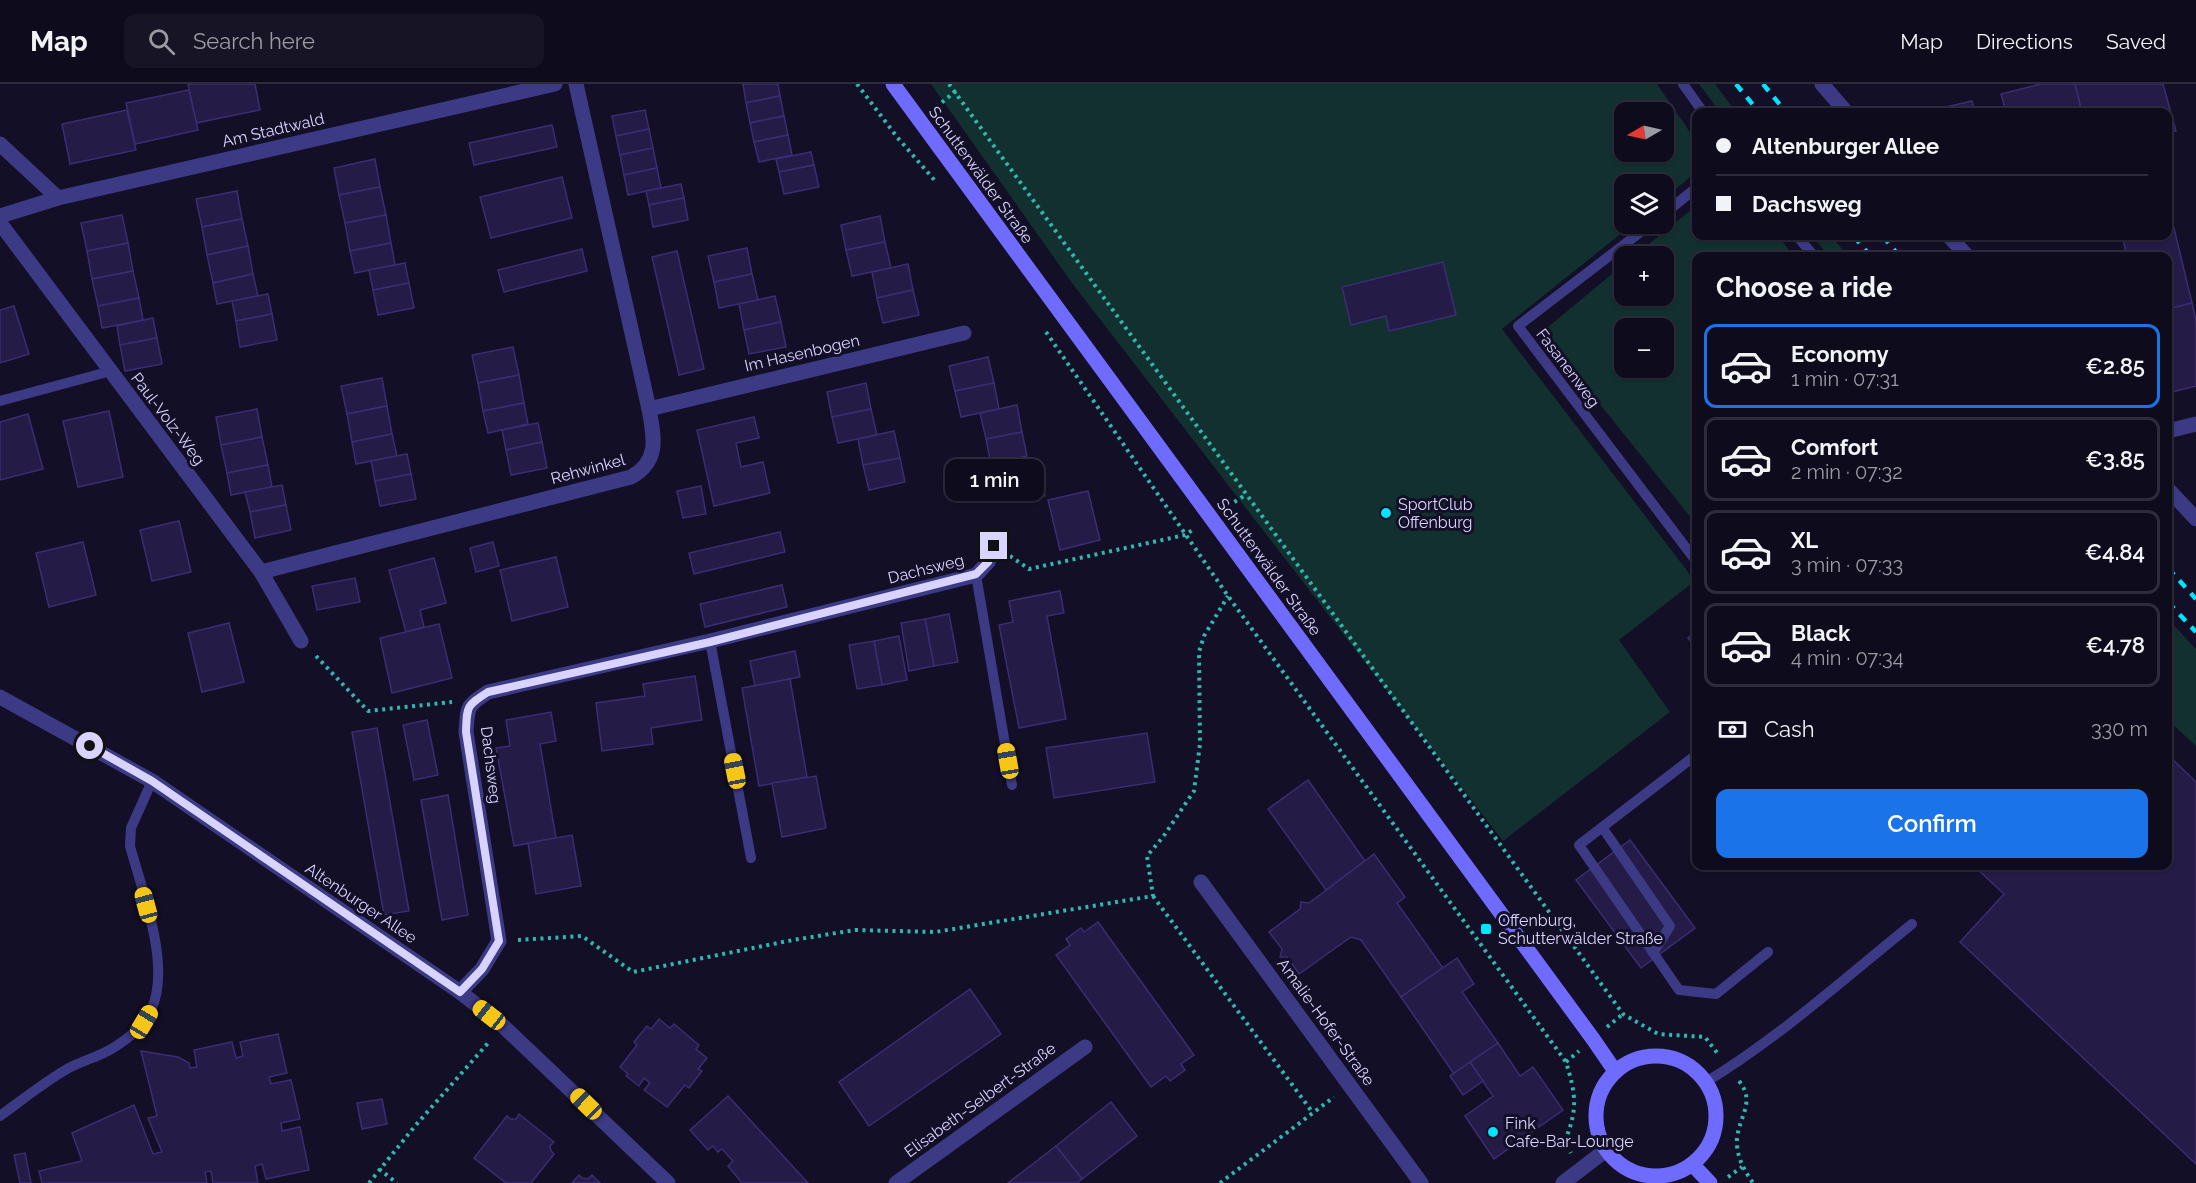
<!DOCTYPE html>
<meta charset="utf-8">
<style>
:root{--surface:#0e0b1c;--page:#171425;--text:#f1f3f6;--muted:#9b9ba3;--line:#2e2b3b;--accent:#1a73e8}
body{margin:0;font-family:Raleway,sans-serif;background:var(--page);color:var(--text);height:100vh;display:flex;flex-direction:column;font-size:22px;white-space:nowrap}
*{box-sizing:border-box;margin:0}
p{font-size:20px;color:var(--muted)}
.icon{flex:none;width:33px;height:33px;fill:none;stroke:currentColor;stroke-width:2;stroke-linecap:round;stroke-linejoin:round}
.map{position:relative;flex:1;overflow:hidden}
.panel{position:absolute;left:1692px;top:168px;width:480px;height:618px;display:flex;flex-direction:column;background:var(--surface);border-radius:12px;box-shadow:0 2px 4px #0004,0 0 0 2px var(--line)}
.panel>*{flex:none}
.top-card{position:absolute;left:1692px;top:24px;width:480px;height:132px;border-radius:12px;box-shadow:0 2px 4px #0004,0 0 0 2px var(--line);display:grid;align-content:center;height:132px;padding:0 24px;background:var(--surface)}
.needle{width:39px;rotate:261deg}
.fabs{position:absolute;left:1614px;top:18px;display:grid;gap:12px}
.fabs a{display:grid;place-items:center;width:60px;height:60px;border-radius:12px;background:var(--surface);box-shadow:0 2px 4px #0004,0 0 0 2px var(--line);font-size:30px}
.end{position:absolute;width:27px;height:27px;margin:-14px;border:8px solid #d9d4ff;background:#111;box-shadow:0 0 0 3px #111}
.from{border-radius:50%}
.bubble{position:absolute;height:42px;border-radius:12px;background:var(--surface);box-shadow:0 2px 4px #0004,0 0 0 2px var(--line);font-size:20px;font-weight:600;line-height:42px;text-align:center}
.car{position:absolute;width:18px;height:36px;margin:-18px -9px;border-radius:8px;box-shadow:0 0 4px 2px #0007;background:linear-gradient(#f5c518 24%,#345 0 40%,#f5c518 0 76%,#345 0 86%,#f5c518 0)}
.top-card b{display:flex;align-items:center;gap:21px;height:57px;font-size:22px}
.top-card b+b{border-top:2px solid var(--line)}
.top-card i{width:15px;height:15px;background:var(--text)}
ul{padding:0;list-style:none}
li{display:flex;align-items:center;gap:18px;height:84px;margin:0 12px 9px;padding:0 12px;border:3px solid var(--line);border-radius:12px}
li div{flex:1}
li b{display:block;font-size:22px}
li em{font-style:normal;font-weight:600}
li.on{border-color:var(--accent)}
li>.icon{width:54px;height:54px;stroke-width:1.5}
h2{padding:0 24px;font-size:27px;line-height:72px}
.pay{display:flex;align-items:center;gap:15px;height:66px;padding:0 24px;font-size:22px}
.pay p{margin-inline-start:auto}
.cta{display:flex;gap:12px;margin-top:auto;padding:12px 24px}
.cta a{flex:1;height:69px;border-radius:12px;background:var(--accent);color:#fff;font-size:24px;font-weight:600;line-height:69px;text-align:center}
header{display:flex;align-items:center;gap:36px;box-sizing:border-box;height:84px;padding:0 30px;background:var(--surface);border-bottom:2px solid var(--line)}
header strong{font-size:28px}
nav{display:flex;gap:33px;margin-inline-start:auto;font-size:21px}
.search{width:420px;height:54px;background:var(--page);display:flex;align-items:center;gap:15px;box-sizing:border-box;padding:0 21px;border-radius:12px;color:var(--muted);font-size:22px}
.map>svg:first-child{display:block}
.green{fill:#12302f;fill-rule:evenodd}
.building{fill:#241b47;stroke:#3b2d73;stroke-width:1.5}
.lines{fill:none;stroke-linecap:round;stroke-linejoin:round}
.path{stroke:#2fb8b0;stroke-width:4;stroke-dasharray:3 4.5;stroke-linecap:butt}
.lane{stroke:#3d3a85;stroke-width:10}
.street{stroke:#3d3a85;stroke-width:15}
.secondary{stroke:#6f6bff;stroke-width:15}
.rail{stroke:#00e5ff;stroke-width:4.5;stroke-dasharray:9 8;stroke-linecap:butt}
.route{stroke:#d9d4ff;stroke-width:8}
.poi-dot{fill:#00e5ff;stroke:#130f26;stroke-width:2}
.labels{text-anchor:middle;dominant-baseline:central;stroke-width:6;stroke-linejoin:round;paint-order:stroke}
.street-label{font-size:16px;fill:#d9d4ff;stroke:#130f26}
.poi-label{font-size:16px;fill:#d9d4ff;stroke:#130f26;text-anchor:start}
</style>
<header>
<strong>Map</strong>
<div class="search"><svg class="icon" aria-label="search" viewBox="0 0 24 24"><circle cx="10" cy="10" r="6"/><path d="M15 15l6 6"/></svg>Search here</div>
<nav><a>Map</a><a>Directions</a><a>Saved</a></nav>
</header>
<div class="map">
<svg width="2196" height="1099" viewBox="0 0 2196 1099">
<rect width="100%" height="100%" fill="#130f26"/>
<!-- green -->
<g class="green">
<path d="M931,0H1657L1696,57V88L1664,115V100H1624V140H1633L1502,245L1695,497L1619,556L1670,628L1503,757L1072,199ZM1624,28H1664V68H1624Z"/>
<path d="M1699,0H1715L1736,28H1720Z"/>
<path d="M1696,122V152H1778L1794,172H1696V440L1542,248L1624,180V212H1664V172H1634ZM1664,244V284H1624V244Z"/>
<path d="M1812,152H1831L1848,172H1829Z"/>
<path d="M2168,535L2196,565V662L2168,636Z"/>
</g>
<!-- building -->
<g class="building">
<path d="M188,0H255L260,26L196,39Z"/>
<path d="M743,0H778L780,12L746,19Z"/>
<path d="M2041,0H2075L2082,28H2006L2001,10Z"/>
<path d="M2075,0H2163L2176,47L2168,49V28H2128L2127,25L2113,28H2082Z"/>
<path d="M189,6L198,46L135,60L126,19Z"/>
<path d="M780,12L784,32L750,39L746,19Z"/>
<path d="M1972,17L1975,28H1938L1937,25Z"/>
<path d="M127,26L136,66L70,80L62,40Z"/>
<path d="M645,26L649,45L616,52L612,32Z"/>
<path d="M784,32L788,51L754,58L750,39Z"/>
<path d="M552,41L557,63L474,81L469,59Z"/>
<path d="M649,45L653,64L620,71L616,52Z"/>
<path d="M788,51L792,71L759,78L754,58Z"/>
<path d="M653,64L657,84L624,91L620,71Z"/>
<path d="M811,68L814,81L779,88L776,75Z"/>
<path d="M375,75L380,103L339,111L334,84Z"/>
<path d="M814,81L819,103L784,110L779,88Z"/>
<path d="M657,84L661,104L628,111L624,91Z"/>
<path d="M562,93L572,134L491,154L480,113Z"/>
<path d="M681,100L684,114L649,121L646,107Z"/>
<path d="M380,103L386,131L345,139L339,111Z"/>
<path d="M237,107L242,135L202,143L196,115Z"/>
<path d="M684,114L688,136L653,143L649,121Z"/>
<path d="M122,131L128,159L87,167L81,139Z"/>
<path d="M386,131L391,159L350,167L345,139Z"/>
<path d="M880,132L885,158L846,166L841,141Z"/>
<path d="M242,135L248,162L207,171L202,143Z"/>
<path d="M2173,140L2192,219L2168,225V172H2127L2122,152H2168V141Z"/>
<path d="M885,158L891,184L852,192L846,166Z"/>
<path d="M128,159L133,187L92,195L87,167Z"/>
<path d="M391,159L395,181L355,189L350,167Z"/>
<path d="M248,162L253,190L213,199L207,171Z"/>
<path d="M747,164L752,190L714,198L708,172Z"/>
<path d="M582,165L587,187L504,208L498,186Z"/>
<path d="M677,167L704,285L679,291L652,173Z"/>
<path d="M1443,178L1456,231L1389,247L1386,232L1351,241L1342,203Z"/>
<path d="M405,179L409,199L373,206L369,186Z"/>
<path d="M908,180L913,206L877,214L872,188Z"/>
<path d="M133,187L139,214L98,222L92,195Z"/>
<path d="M253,190L258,212L217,220L213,199Z"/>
<path d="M752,190L758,216L719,224L714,198Z"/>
<path d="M409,199L414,224L378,231L373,206Z"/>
<path d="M913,206L919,231L883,239L877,214Z"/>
<path d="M268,210L272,230L236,237L232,217Z"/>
<path d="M775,212L781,238L744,246L739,220Z"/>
<path d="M139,214L143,236L102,244L98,222Z"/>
<path d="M2192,219L2196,237V302L2168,309V225Z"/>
<path d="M14,222L29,270L0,279V226Z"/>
<path d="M272,230L277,256L240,263L236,237Z"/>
<path d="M153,234L157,254L120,261L117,242Z"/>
<path d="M781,238L786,263L749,270L744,246Z"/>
<path d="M157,254L162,280L125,287L120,261Z"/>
<path d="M513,263L519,291L478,299L472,271Z"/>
<path d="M988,273L994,299L955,307L949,282Z"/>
<path d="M519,291L524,319L483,327L478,299Z"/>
<path d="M382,294L387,322L347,330L341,302Z"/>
<path d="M866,299L871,325L832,333L827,308Z"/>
<path d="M994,299L999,325L961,333L955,307Z"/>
<path d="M524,319L528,340L488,349L483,327Z"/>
<path d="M1017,321L1022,348L986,355L980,329Z"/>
<path d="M387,322L392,350L352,358L347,330Z"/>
<path d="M257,325L262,353L221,361L216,333Z"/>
<path d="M871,325L877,351L838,359L832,333Z"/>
<path d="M109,327L123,393L78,403L63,337Z"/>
<path d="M28,330L43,385L0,396V338Z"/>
<path d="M754,333L759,354L736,359L741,383L763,378L770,409L714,422L697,346Z"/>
<path d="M538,339L542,358L506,366L502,346Z"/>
<path d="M894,347L900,374L863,381L858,355Z"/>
<path d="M1022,348L1027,372L991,380L986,355Z"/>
<path d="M392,350L397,372L356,380L352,358Z"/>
<path d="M262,353L268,381L227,389L221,361Z"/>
<path d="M542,358L547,384L511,391L506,366Z"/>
<path d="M407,370L411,390L375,397L371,377Z"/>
<path d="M900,374L905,398L869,406L863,381Z"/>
<path d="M268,381L272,403L231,411L227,389Z"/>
<path d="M411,390L416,415L380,422L375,397Z"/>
<path d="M1041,390L1045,412L1019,417L1014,395Z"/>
<path d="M282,401L286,421L250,428L245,408Z"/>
<path d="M701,402L706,430L683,434L677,407Z"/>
<path d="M1088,407L1100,456L1060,466L1048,416Z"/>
<path d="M286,421L291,446L255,454L250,428Z"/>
<path d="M179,437L191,488L152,497L140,446Z"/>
<path d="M780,448L785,468L694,490L689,469Z"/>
<path d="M83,458L96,511L49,523L36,469Z"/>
<path d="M493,458L499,482L476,488L470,464Z"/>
<path d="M556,473L568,523L512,537L500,486Z"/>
<path d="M434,474L446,519L420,526L424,543L406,548L389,486Z"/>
<path d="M355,494L360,518L317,526L312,502Z"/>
<path d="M782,501L787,523L705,543L700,520Z"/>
<path d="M1060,507L1064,529L1047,532L1066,635L1019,644L999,541L1013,538L1009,517Z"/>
<path d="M949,530L958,578L934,582L925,535Z"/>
<path d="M925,535L934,582L909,587L901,539Z"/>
<path d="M229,539L244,598L202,608L188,549Z"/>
<path d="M439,540L452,594L392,609L380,554Z"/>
<path d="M1696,547V564L1688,554Z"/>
<path d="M899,552L907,596L882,601L874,557Z"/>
<path d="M874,557L882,601L857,605L849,561Z"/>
<path d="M795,567L800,593L755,602L750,577Z"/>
<path d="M695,592L702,636L651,644L653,660L602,667L596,619L645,612L643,600Z"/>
<path d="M790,595L807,693L759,702L742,604Z"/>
<path d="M551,628L556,657L540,660L556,754L514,762L496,664L510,662L506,636Z"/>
<path d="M427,636L438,691L414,696L403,641Z"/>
<path d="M377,644L409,827L384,831L352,648Z"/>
<path d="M1147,649L1155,698L1054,714L1046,664Z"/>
<path d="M2168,671L2196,698V1080L1960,858L2004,810L1974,782H2168Z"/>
<path d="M816,692L826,744L782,753L772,699Z"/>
<path d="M1308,696L1365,777L1326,806L1268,725Z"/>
<path d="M448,711L468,831L442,836L421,716Z"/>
<path d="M572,751L581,802L536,810L528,759Z"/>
<path d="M1630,756L1695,844L1641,884L1576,796Z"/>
<path d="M1374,770L1405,813L1397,819L1443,884L1401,913L1361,856L1351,853L1299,890L1287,873H1280L1282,865L1269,848L1300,825L1301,818L1309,819Z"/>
<path d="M1098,838L1194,971L1181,980L1185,986L1170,997L1166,992L1151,1003L1056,871L1070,861L1066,855L1081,844L1084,848Z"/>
<path d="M1457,874L1474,900L1462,908L1498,959L1454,990L1401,913Z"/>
<path d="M970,905L1001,950L869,1042L839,998Z"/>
<path d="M659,935L670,944L674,940L699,961L696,965L707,974L698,985L702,987L689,1004L685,1001L667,1023L644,1006L650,999L644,994L639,1002L626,992L628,990L620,983L637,961L634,958L647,942L651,945Z"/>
<path d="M278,950L287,989L269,993L271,1000L291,996L300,1035L281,1039L282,1047L300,1043L309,1086L266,1095L262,1080L255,1082L258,1099H213L211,1087L205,1088L207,1099H42L39,1087L82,1077L72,1049L134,1021L153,1070L162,1068L148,1034L157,1032L141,967L178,973L189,979L190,984L197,983L194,966L232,958L236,974L243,972L240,958Z"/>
<path d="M1498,959L1520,992L1533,983L1563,1026L1494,1075L1465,1032L1493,1012L1470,978Z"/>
<path d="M1470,978L1483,997L1463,1011L1450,992Z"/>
<path d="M728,1012L808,1099H742L728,1082L733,1077L722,1065L718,1068L713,1062L708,1066L690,1046Z"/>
<path d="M382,1015L387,1040L362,1045L357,1019Z"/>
<path d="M1111,1018L1137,1052L1082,1095L1056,1062Z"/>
<path d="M519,1030L554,1058L550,1062L551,1067L554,1070L531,1099H506L474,1074L507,1032L510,1035H516Z"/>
<path d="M1056,1062L1082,1095L1077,1099H1008Z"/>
<path d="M25,1069L31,1099H20L14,1071Z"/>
<path d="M579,1091L582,1094L588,1095L592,1091L600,1099H572Z"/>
</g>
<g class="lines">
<!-- path -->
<g class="path">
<path d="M857,0L897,53L937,99"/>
<path d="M949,0L1623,930L1658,950L1705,953L1718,970"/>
<path d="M936,23L956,7"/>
<path d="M1046,248L1228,512L1566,978C1576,1011 1578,1024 1565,1057L1571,1069"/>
<path d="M1228,422L1247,410"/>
<path d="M1010,472L1029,485L1185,451L1194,445"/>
<path d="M316,572L368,627L452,618"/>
<path d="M1153,812L1313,1029"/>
<path d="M518,856L582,852L633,888L793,856L855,846L935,848L1153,812L1147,772L1163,753L1194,707L1200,660L1199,568L1204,552L1228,512"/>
<path d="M1607,943L1623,930"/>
<path d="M1566,978L1579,967"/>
<path d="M1739,997C1756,1018 1739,1032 1737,1055C1736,1072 1744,1086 1753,1099"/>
<path d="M379,1085L397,1099"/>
<path d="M1728,1093L1742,1083"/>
<path d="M369,1099L415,1042L489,958"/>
<path d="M1220,1099L1334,1013"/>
</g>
<!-- lane -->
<g class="lane">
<path d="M1683,0L1703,28"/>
<path d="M1664,130L1696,104"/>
<path d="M1651,140L1518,242L1696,477"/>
<path d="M1797,152L1814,172"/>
<path d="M0,317L111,287"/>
<path d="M976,491L1012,701"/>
<path d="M710,557L751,774"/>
<path d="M1696,671L1579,761L1679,906L1716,910L1768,868"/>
<path d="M1602,743L1670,842L1653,869"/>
<path d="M1706,998C1780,953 1845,894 1912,840"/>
<path d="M0,1032C22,1016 43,999 67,985C81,977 99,973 113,964C128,955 143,943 151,926C172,883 142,807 130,762L131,744L152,697"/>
</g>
<!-- street -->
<g class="street">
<path d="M1822,0L1846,28"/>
<path d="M0,60L58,114"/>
<path d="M0,132L58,114L555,0"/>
<path d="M0,139L261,488L301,557"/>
<path d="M1949,152L1967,172"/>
<path d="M649,325L964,249"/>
<path d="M2168,347L2196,340"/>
<path d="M2168,405L2196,435"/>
<path d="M261,488L631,393C660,377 654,353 649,325L576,0"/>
<path d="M0,613L152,697L460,908L503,942L668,1099"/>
<path d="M1201,798L1421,1099"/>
<path d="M460,908L482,885L499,857L466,648C468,622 466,622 488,608L710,557L976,491L988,478L994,462"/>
<path d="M896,1099L1085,963"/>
<path d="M1563,1099L1606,1066"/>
</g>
<!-- secondary -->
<g class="secondary">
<path d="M893,0L1593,955L1615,987"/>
<circle cx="1656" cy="1032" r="60"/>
<path d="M1692,1080L1710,1099"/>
</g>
<!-- rail -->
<g class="rail">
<path d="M1736,0L1759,28"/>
<path d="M1763,0L1786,28"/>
<path d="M1854,152L1870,172"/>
<path d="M1883,152L1899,172"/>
<path d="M2168,484L2196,515"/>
<path d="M2168,518L2196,548"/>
</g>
</g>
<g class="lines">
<!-- route -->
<path class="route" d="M90,662L152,697L460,908L482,885L499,857L466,648C467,622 466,622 488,608L710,558L976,490L988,478L994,462"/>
</g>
<!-- markers -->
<g class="poi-dot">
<circle cx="1386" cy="429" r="6"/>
<rect x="1480" y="839" width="12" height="12" rx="3"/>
<circle cx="1493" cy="1048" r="6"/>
</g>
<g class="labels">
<!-- street labels -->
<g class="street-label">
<text transform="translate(273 46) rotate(-13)">Am Stadtwald</text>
<text transform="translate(981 91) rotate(54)">Schutterwälder Straße</text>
<text transform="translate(802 269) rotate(-13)">Im Hasenbogen</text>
<text transform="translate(1568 284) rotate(53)">Fasanenweg</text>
<text transform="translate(168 335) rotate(53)">Paul-Volz-Weg</text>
<text transform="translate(588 385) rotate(-15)">Rehwinkel</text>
<text transform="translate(1269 483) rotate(54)">Schutterwälder Straße</text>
<text transform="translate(926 485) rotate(-14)">Dachsweg</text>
<text transform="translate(491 681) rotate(83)">Dachsweg</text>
<text transform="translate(361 819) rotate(34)">Altenburger Allee</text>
<text transform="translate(1326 938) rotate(54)">Amalie-Hofer-Straße</text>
<text transform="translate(980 1016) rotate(-36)">Elisabeth-Selbert-Straße</text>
</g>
<!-- poi labels -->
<g class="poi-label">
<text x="1398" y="420">SportClub<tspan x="1398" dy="18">Offenburg</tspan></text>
<text x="1498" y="836">Offenburg,<tspan x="1498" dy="18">Schutterwälder Straße</tspan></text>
<text x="1505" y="1039">Fink<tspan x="1505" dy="18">Cafe-Bar-Lounge</tspan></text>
</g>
</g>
</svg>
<div class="fabs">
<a><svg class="needle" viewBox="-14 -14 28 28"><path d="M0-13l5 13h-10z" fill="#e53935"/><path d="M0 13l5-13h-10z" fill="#9b9ba3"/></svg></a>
<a><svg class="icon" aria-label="layers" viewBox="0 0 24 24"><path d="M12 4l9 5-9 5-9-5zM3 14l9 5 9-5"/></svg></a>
<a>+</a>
<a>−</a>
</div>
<i class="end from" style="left:90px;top:662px"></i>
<i class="end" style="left:994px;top:462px"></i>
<div class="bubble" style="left:945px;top:375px;width:99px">1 min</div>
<i class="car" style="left:1008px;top:677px;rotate:350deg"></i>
<i class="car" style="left:735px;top:687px;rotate:349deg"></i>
<i class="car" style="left:146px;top:821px;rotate:345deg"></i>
<i class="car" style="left:489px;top:931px;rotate:308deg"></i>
<i class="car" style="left:144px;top:938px;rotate:31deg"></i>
<i class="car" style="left:586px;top:1020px;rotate:314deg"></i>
<div class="top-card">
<b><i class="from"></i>Altenburger Allee</b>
<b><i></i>Dachsweg</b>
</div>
<section class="panel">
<h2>Choose a ride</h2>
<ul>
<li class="on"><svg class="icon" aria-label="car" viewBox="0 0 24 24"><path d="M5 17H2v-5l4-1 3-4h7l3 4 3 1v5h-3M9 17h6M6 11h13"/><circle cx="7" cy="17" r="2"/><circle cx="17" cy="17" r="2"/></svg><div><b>Economy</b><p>1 min · 07:31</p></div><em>€2.85</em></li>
<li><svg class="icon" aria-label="car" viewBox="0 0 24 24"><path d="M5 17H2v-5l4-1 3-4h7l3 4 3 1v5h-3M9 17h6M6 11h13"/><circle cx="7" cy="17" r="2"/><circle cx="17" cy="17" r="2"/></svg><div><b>Comfort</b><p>2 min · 07:32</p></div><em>€3.85</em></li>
<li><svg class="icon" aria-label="car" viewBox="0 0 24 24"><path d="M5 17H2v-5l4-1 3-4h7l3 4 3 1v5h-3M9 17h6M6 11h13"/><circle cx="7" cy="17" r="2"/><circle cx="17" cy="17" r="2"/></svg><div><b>XL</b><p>3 min · 07:33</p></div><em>€4.84</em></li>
<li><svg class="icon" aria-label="car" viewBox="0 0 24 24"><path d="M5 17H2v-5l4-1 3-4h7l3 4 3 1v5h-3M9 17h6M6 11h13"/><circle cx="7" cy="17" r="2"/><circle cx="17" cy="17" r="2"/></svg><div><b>Black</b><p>4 min · 07:34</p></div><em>€4.78</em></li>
</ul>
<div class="pay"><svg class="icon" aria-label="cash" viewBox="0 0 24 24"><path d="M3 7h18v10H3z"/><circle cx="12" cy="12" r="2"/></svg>Cash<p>330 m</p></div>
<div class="cta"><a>Confirm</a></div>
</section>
</div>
